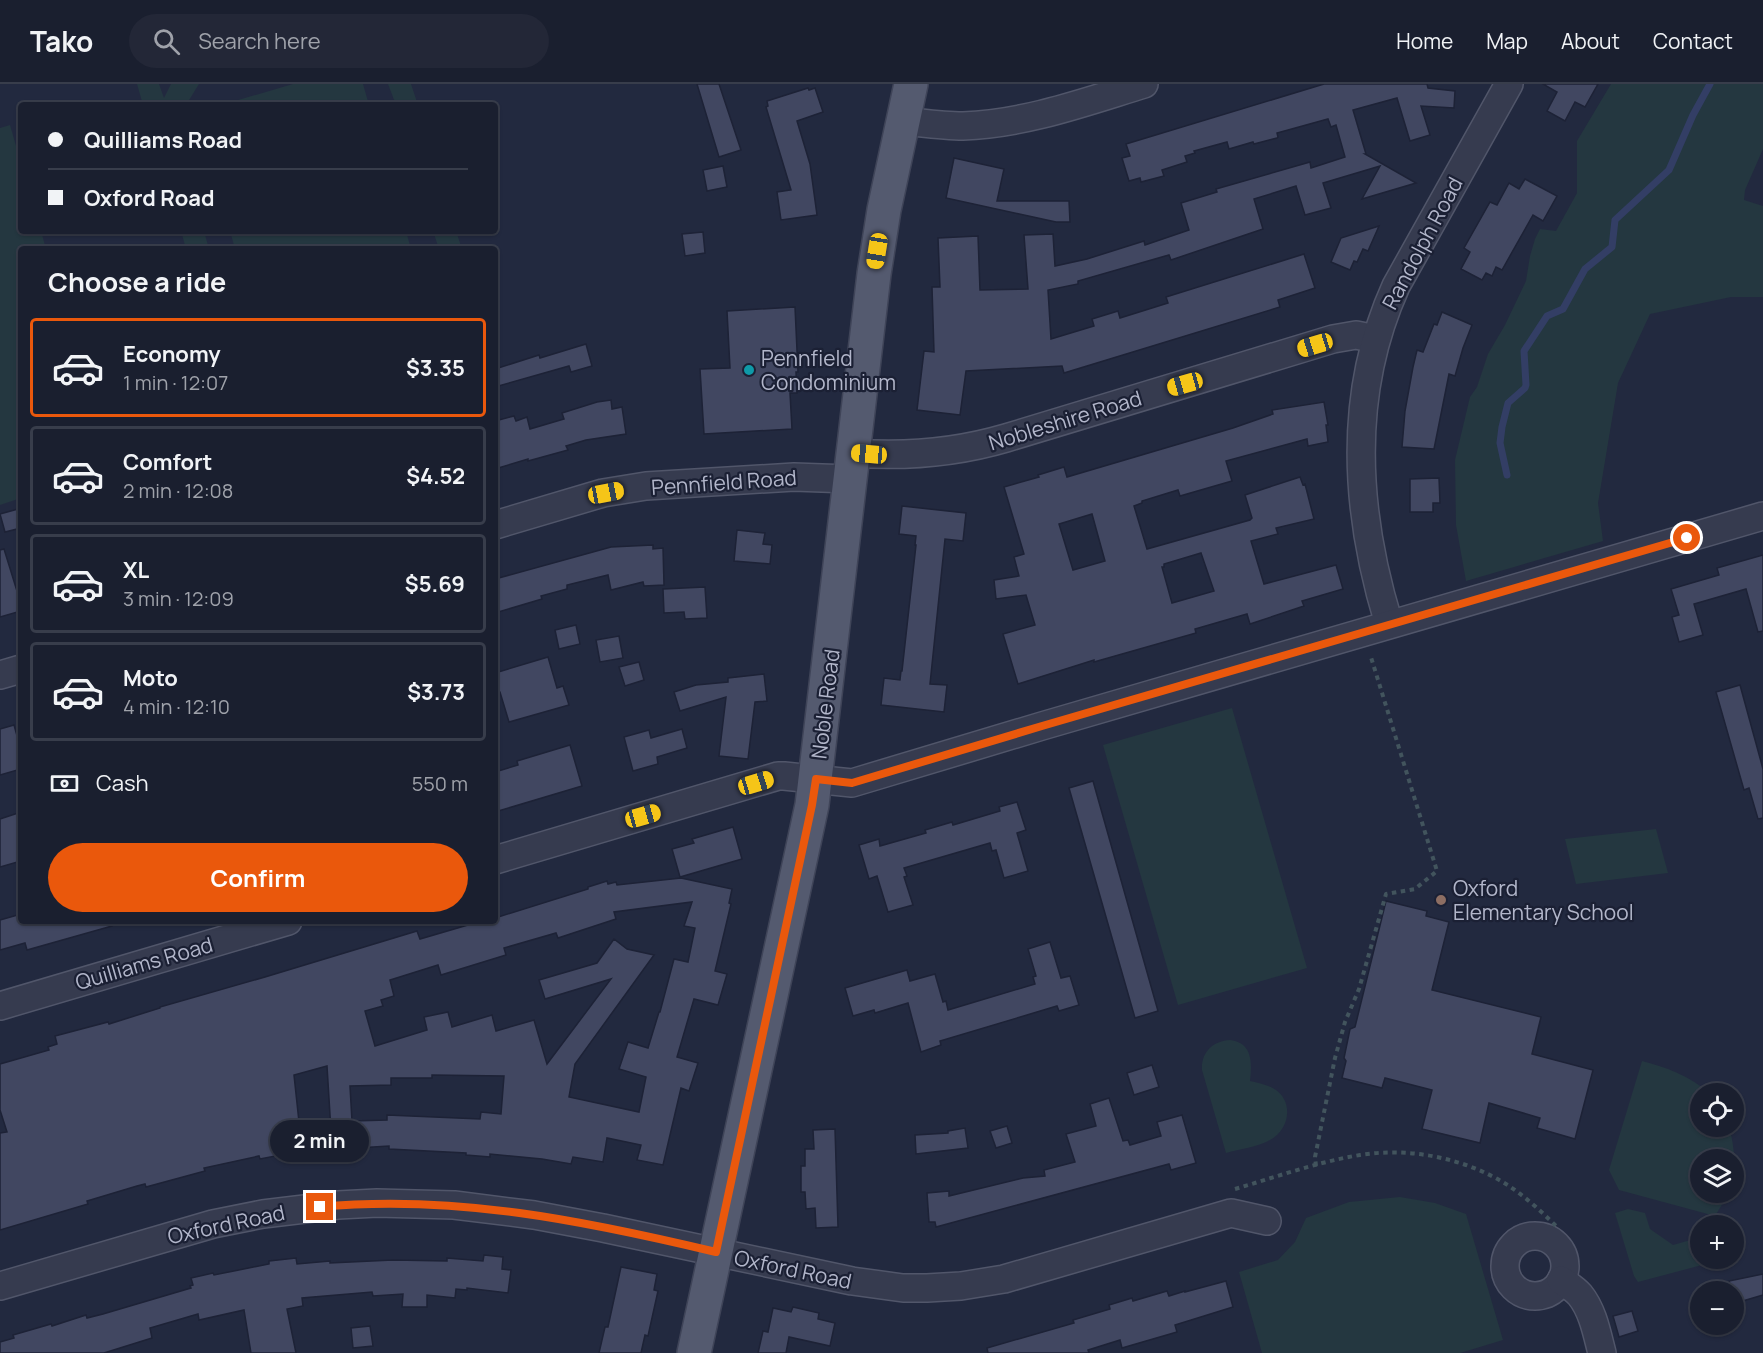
<!DOCTYPE html>
<meta charset="utf-8">
<style>
:root{--surface:#1a1f2f;--page:#232737;--text:#f1f3f6;--muted:#9fa2aa;--line:#383d4b;--accent:#ea580c}
body{margin:0;font-family:Manrope,sans-serif;background:var(--page);color:var(--text);height:100vh;display:flex;flex-direction:column;font-size:22px;white-space:nowrap}
*{box-sizing:border-box;margin:0}
p{font-size:20px;color:var(--muted)}
.icon{flex:none;width:33px;height:33px;fill:none;stroke:currentColor;stroke-width:2;stroke-linecap:round;stroke-linejoin:round}
.map{position:relative;flex:1;overflow:hidden}
.panel{position:absolute;left:18px;top:162px;width:480px;height:678px;display:flex;flex-direction:column;background:var(--surface);border-radius:6px;box-shadow:0 2px 4px #0004,0 0 0 2px var(--line)}
.panel>*{flex:none}
.guide{position:absolute;left:18px;top:18px;width:480px;height:132px;border-radius:6px;box-shadow:0 2px 4px #0004,0 0 0 2px var(--line);display:grid;align-content:center;height:132px;padding:0 30px;background:var(--surface)}
.fabs{position:absolute;left:1690px;top:999px;display:grid;gap:12px}
.fabs a{display:grid;place-items:center;width:54px;height:54px;border-radius:50%;background:var(--surface);box-shadow:0 2px 4px #0004,0 0 0 2px var(--line);font-size:30px}
.end{position:absolute;width:27px;height:27px;margin:-14px;border:8px solid #ea580c;background:#fff;box-shadow:0 0 0 3px #fff}
.from{border-radius:50%}
.bubble{position:absolute;height:42px;border-radius:21px;background:var(--surface);box-shadow:0 2px 4px #0004,0 0 0 2px var(--line);font-size:20px;font-weight:700;line-height:42px;text-align:center}
.car{position:absolute;width:18px;height:36px;margin:-18px -9px;border-radius:8px;box-shadow:0 0 4px 2px #0007;background:linear-gradient(#f5c518 24%,#345 0 40%,#f5c518 0 76%,#345 0 86%,#f5c518 0)}
.guide b{display:flex;align-items:center;gap:21px;height:57px;font-size:22px}
.guide b+b{border-top:2px solid var(--line)}
.guide i{width:15px;height:15px;background:var(--text)}
ul{padding:0;list-style:none}
li{display:flex;align-items:center;gap:18px;height:99px;margin:0 12px 9px;padding:0 18px;border:3px solid var(--line);border-radius:6px}
li div{flex:1}
li b{display:block;font-size:22px}
li em{font-style:normal;font-weight:700}
li.active{border-color:var(--accent)}
li>.icon{width:54px;height:54px;stroke-width:1.5}
h2{padding:0 30px;font-size:27px;line-height:72px}
.pay{display:flex;align-items:center;gap:15px;height:66px;padding:0 30px;font-size:22px}
.pay p{margin-inline-start:auto}
.button{display:flex;gap:12px;margin-top:auto;padding:12px 30px}
.button a{flex:1;height:69px;border-radius:36px;background:var(--accent);color:#fff;font-size:24px;font-weight:700;line-height:69px;text-align:center}
header{display:flex;align-items:center;gap:36px;box-sizing:border-box;height:84px;padding:0 30px;background:var(--surface);border-bottom:2px solid var(--line)}
header strong{font-size:28px}
nav{display:flex;gap:33px;margin-inline-start:auto;font-size:21px}
.search{width:420px;height:54px;background:var(--page);display:flex;align-items:center;gap:15px;box-sizing:border-box;padding:0 21px;border-radius:33px;color:var(--muted);font-size:22px}
.map>svg:first-child{display:block}
.green{fill:#243740}
.lines{fill:none;stroke-linecap:round;stroke-linejoin:round}
.stream{stroke:#333e65;stroke-width:7}
.building{fill:#414761;stroke:#1d2236;stroke-width:1.5;fill-rule:evenodd}
.minor-casing{stroke:#51566a;stroke-width:30}
.major-casing{stroke:#3f4458;stroke-width:36}
.path{stroke:#42545d;stroke-width:4;stroke-dasharray:4.5 4.5;stroke-linecap:butt}
.minor{stroke:#363b4f;stroke-width:27}
.major{stroke:#545a6f;stroke-width:33}
.route{stroke:#ea580c;stroke-width:8}
.culture-dot{fill:#0f9aa8;stroke:#1b2034;stroke-width:2}
.education-dot{fill:#8d6e63;stroke:#1b2034;stroke-width:2}
.labels{text-anchor:middle;dominant-baseline:central;stroke-width:4.5;stroke-linejoin:round;paint-order:stroke}
.street-label{font-size:21px;fill:#b2b6ca;stroke:#1b2034}
.poi-label{font-size:21px;fill:#b2b6ca;stroke:#1b2034;text-anchor:start}
</style>
<header>
<strong>Tako</strong>
<div class="search"><svg class="icon" aria-label="search" viewBox="0 0 24 24"><circle cx="10" cy="10" r="6"/><path d="M15 15l6 6"/></svg>Search here</div>
<nav><a>Home</a><a>Map</a><a>About</a><a>Contact</a></nav>
</header>
<div class="map">
<svg width="1763" height="1269" viewBox="0 0 1763 1269">
<rect width="100%" height="100%" fill="#22293f"/>
<!-- green -->
<g class="green">
<path d="M137,0H159L164,14L171,0H199L186,21H143Z"/>
<path d="M293,0H363L369,21H221Z"/>
<path d="M388,0H411L418,21H396Z"/>
<path d="M1611,0H1763V65L1745,106L1744,116L1763,122V213H1731L1650,230L1618,299L1598,419L1603,457L1466,497L1456,441L1455,376L1470,313L1477,303L1488,270L1505,241L1526,197L1530,172L1535,155L1540,145L1556,147L1577,109V57Z"/>
<path d="M10,41L21,79V147H41L46,165H21V414L0,421V44Z"/>
<path d="M181,147H204L209,165H186Z"/>
<path d="M230,147H406L411,165H235Z"/>
<path d="M433,147H456L462,165H439Z"/>
<path d="M1232,624L1307,884L1178,921L1103,661Z"/>
<path d="M1656,745L1668,789L1576,800L1565,755Z"/>
<path d="M1230,956C1253,959 1252,979 1250,997C1259,999 1269,1001 1276,1006C1294,1019 1289,1046 1270,1056C1257,1063 1240,1065 1226,1069L1202,986C1201,968 1213,957 1230,956Z"/>
<path d="M1642,977C1666,983 1690,992 1709,1009L1701,1010V1042L1729,1043C1733,1057 1735,1071 1734,1086V1076H1701V1108L1729,1109L1715,1132L1619,1106L1609,1086Z"/>
<path d="M1400,1113L1435,1119L1466,1130L1503,1256L1460,1269H1262L1239,1188L1278,1176L1295,1158L1306,1134L1349,1118Z"/>
<path d="M1628,1125L1645,1129L1650,1145L1673,1161L1701,1153V1174L1720,1175L1721,1176L1638,1198L1634,1192L1615,1129Z"/>
</g>
<g class="lines">
<!-- stream -->
<path class="stream" d="M1507,391L1500,359L1502,343L1508,319L1525,304L1526,301L1524,267L1547,232L1563,225L1585,185L1612,163L1615,136L1669,86L1693,31L1710,0"/>
</g>
<!-- building -->
<g class="building">
<path d="M697,0H719L741,66L719,73Z"/>
<path d="M1324,0H1427L1428,4L1455,7L1454,24L1421,22L1430,51L1410,57L1397,14L1353,26L1366,70H1365L1416,99L1362,115L1380,82L1323,99L1331,124L1305,131L1296,102L1254,115L1263,145L1171,176L1169,171L1078,197V200L1048,206L1051,255L1094,242L1092,235L1118,227L1120,234L1168,219L1166,213L1304,170L1315,204L1278,216L1280,223L1064,289L1062,282L966,287L960,331L917,326L924,267L934,268L932,203H940L938,154L978,152L980,206L1028,205L1024,151L1053,150L1055,182L1087,175L1144,157L1145,161L1189,146L1181,119L1217,108L1216,105L1310,78L1311,84L1345,73L1336,41L1331,43L1328,35L1277,49L1278,53L1277,54L1254,60L1253,58L1229,65L1227,58L1194,67L1195,69L1185,72L1187,78L1162,86L1164,92L1141,98L1140,94L1129,97L1122,74L1130,72L1126,60Z"/>
<path d="M1543,0H1598L1585,23L1575,18L1565,37L1547,27L1557,8Z"/>
<path d="M808,4L809,6L815,4L823,28L797,37L810,80L817,131L781,136L777,108L791,106L766,23L768,22L767,17Z"/>
<path d="M954,74L1004,85L997,117H1069L1070,138H1056L946,114Z"/>
<path d="M723,82L727,103L707,107L703,86Z"/>
<path d="M1525,95L1557,112L1543,137L1533,131L1502,186L1496,183L1492,192L1486,189L1482,196L1461,185L1470,168L1464,164L1490,118L1497,121L1509,99L1519,105Z"/>
<path d="M1379,142L1368,167L1363,165L1357,178L1354,177L1350,186L1331,178L1341,154Z"/>
<path d="M703,148L705,169L685,172L682,150Z"/>
<path d="M795,223L798,288H796L797,309H790L792,345L704,350L700,285L730,284L727,227Z"/>
<path d="M1442,228L1472,241L1463,264L1455,292L1449,290L1434,365L1402,363L1405,327L1413,283L1417,266L1423,268L1434,240L1437,241Z"/>
<path d="M586,260L592,282L571,288L569,282L495,303V285L539,271L540,274Z"/>
<path d="M611,316L612,325L622,323L626,350L586,356L566,362L568,366L528,377V375L495,385V337L514,332L516,337L527,333L530,345L564,335L562,329L597,318Z"/>
<path d="M1324,318L1328,341H1326L1328,358L1308,362L1307,355L1226,377L1232,397L1180,412L1178,406L1142,417V419L1134,422L1147,465L1250,436L1252,434L1245,411L1300,393L1303,401L1305,400L1314,435L1276,444L1278,450L1251,457L1264,500L1336,481L1343,505L1302,517L1304,522L1250,540L1247,530L1195,545L1196,549L1094,578V576L1018,600L1003,550L1035,541L1026,511L996,515L994,496L1019,492L1014,473L1024,470L1004,403L1039,393L1038,391L1064,383L1067,393L1233,344L1273,330L1272,326ZM1092,430L1105,477L1073,486L1059,440ZM1201,469L1214,507L1172,519L1162,483H1164V480Z"/>
<path d="M1439,394L1440,419H1433V428H1410V395Z"/>
<path d="M902,422L966,429L963,457L945,455L930,600L947,601L944,628L881,621L884,594L900,596L901,587H902L916,461H915L916,452L899,450Z"/>
<path d="M18,425L21,444L5,448L0,430Z"/>
<path d="M737,446L765,449L763,460L772,461L770,480L734,477Z"/>
<path d="M653,461V465L663,464L664,501L644,502L643,498L611,506L608,491L567,501V505L541,512L542,515L495,529V495L611,463Z"/>
<path d="M4,465L21,520V527L0,533V466Z"/>
<path d="M1763,471V547L1758,548L1746,505L1694,520L1703,551L1679,558L1672,533L1679,531L1671,505L1719,491L1717,484Z"/>
<path d="M705,503L707,534L685,535L684,528L664,529L663,505Z"/>
<path d="M576,541L580,560L559,565L555,546Z"/>
<path d="M619,552L623,574L600,578L596,556Z"/>
<path d="M548,573L557,604L563,602L569,621L509,638L500,608L495,609V589Z"/>
<path d="M639,578L644,596L625,602L619,583Z"/>
<path d="M764,590L767,617L755,618L748,675L719,672L726,613L680,627L674,608L696,601L728,598V594Z"/>
<path d="M1740,601L1763,685V734L1758,735L1749,704L1744,706L1716,608Z"/>
<path d="M14,641L21,666V685L0,691V645Z"/>
<path d="M682,645L687,664L657,673L658,680L633,687L624,653L649,646L651,654Z"/>
<path d="M570,661L582,702L495,728V688L518,681L517,677Z"/>
<path d="M1093,697L1158,927L1135,934L1069,704Z"/>
<path d="M1017,718L1026,746L1017,749L1028,787L1004,794L996,766L992,767L990,759L904,784L907,792L904,793L913,821L888,828L877,792L869,795L859,761L879,755L880,762L926,749L925,746L952,738L953,741L1000,727L999,723Z"/>
<path d="M21,728V777L0,783V735Z"/>
<path d="M733,743L742,775L680,793L672,765L694,759L692,755Z"/>
<path d="M681,794L732,805L729,819L731,820L715,887L727,890L718,921L694,915L677,973L698,979L689,1007L681,1004L663,1081L637,1076L641,1061L607,1054L603,1078L573,1073L571,1080L542,1075L490,1070V1073L466,1071V1069L389,1065V1062L340,1065V1063H332L327,982L294,991L302,1066L285,1067L286,1070L260,1075L259,1072L204,1084L205,1087L146,1103L145,1100L137,1102L87,1117L88,1120L0,1146V1049L7,1048L0,1026V980L49,966L48,963L57,960L55,952L108,938L109,940L160,924V923L265,893L417,847L420,855L468,841L467,837H495V834L588,805V803L607,797L608,800L616,798L617,801ZM692,818L684,842L695,844L688,878L674,875L660,928H659L648,964L628,958L619,985L646,993L639,1028L569,1013L575,980L654,871L627,865L614,855L597,879L539,896L545,915L611,895L547,980L534,936L496,947L492,931L452,943L448,928L424,933L427,946L375,962L365,927L383,922L381,916L394,912L390,896L438,881L441,891L506,871L504,864L556,849L558,854L616,835L614,828ZM432,991L504,992L501,1030L481,1028L480,1035L387,1031V1036L352,1037L350,1002L391,1001V994H432Z"/>
<path d="M1386,817L1427,827L1426,832L1449,838L1432,906L1541,933L1532,970L1593,986L1575,1055L1537,1044L1540,1034L1489,1019L1480,1059L1422,1045L1432,1006L1385,994L1382,1004L1342,994L1346,977L1344,974L1350,945L1355,943Z"/>
<path d="M21,830V837H111L112,842L27,866L25,859L0,866V836Z"/>
<path d="M1050,858L1061,894L1070,892L1079,921L1059,927L1057,922L940,957L941,961L921,968L908,919L875,929L874,926L853,932L845,904L907,886L910,897L935,890L943,918L946,917L948,926L1035,900L1033,893L1036,892L1028,865Z"/>
<path d="M1152,981L1159,1003L1134,1011L1127,989Z"/>
<path d="M1109,1014L1123,1057L1128,1056L1130,1061L1161,1052L1157,1038L1182,1031L1196,1079L1171,1086L1169,1080L936,1143L935,1138H929L927,1109L949,1107V1112L1023,1094L1045,1092L1044,1086L1075,1078L1066,1050L1096,1042L1090,1020Z"/>
<path d="M1007,1042L1012,1059L996,1064L990,1047Z"/>
<path d="M965,1044L968,1064L916,1070L915,1051L948,1049V1047Z"/>
<path d="M835,1045L838,1143L816,1144L815,1124L806,1125L805,1108H801V1082H805V1065H814L813,1046Z"/>
<path d="M484,1171L503,1173L502,1185L511,1186L508,1209L467,1204V1206L456,1205L455,1214L427,1211V1223H402L403,1210L373,1212L372,1208L302,1214L303,1222L287,1225L296,1269H251L244,1226L199,1236L198,1230L150,1244L152,1254L104,1269H0V1258L14,1254L13,1251L51,1240L52,1242L86,1231L87,1234L103,1230L191,1204L190,1202L193,1201L191,1194L213,1189L214,1191L269,1180V1177L296,1174L297,1180L330,1177V1179L393,1176L447,1177V1174L483,1177Z"/>
<path d="M621,1183L657,1190L654,1206L658,1207L648,1252L645,1251L641,1269H599L605,1243H608Z"/>
<path d="M1763,1190V1211L1736,1219L1734,1208H1732L1729,1197Z"/>
<path d="M1226,1197L1233,1223L1175,1241L1177,1248L1122,1264L1120,1256L1088,1266L1089,1269H988L987,1264L1074,1239L1073,1236L1110,1225L1109,1221L1132,1214L1133,1217L1167,1207L1169,1212L1185,1207V1208Z"/>
<path d="M793,1223L819,1229L818,1235L835,1239L830,1262L789,1253L786,1269H758L763,1247L768,1248L773,1224L791,1228Z"/>
<path d="M1632,1227L1638,1247L1619,1253L1613,1232Z"/>
<path d="M370,1242L373,1262L353,1264L351,1244Z"/>
</g>
<g class="lines">
<!-- minor casing -->
<g class="minor-casing">
<g id="minor">
<path d="M903,37C923,39 943,42 963,42C1025,40 1085,18 1144,0"/>
<path d="M853,369C907,373 955,369 1006,354L1333,255L1356,251L1376,255"/>
<path d="M495,441L603,409L646,402L794,393L850,395"/>
<path d="M1389,540C1355,429 1347,310 1396,202L1509,0"/>
<path d="M0,591L21,585"/>
<path d="M495,776L778,692H784L852,699L1042,642L1763,432"/>
<path d="M0,922L288,837"/>
<circle cx="1535" cy="1182" r="30"/>
<path d="M1561,1196C1568,1201 1575,1205 1580,1211C1593,1227 1597,1250 1602,1269"/>
<path d="M0,1202L213,1140L263,1130L338,1121L377,1119L454,1121L534,1131L603,1144L852,1197L903,1204H927L961,1202L1004,1195L1231,1129L1267,1137"/>
</g>
</g>
<!-- major casing -->
<g class="major-casing">
<path id="major" d="M694,1269L812,721L874,190L884,126L911,0"/>
</g>
<!-- path -->
<g class="path">
<path d="M1316,1082L1315,1073L1335,974L1345,938L1359,905L1386,810L1415,805L1437,787L1370,570"/>
<path d="M1235,1105C1276,1093 1317,1078 1360,1071C1409,1063 1464,1074 1506,1100C1525,1112 1543,1129 1559,1145"/>
</g>
<!-- minor -->
<use href="#minor" class="minor"/>
<!-- major -->
<use href="#major" class="major"/>
</g>
<g class="lines">
<!-- route -->
<path class="route" d="M320,1123C454,1110 586,1137 716,1168L812,721L816,695L852,699L1042,642L1687,454"/>
</g>
<!-- markers -->
<circle class="culture-dot" cx="749" cy="286" r="6"/>
<circle class="education-dot" cx="1441" cy="816" r="6"/>
<g class="labels">
<!-- street labels -->
<g class="street-label">
<text transform="translate(1422 159) rotate(-62)">Randolph Road</text>
<text transform="translate(1065 336) rotate(-17)">Nobleshire Road</text>
<text transform="translate(724 398) rotate(-4)">Pennfield Road</text>
<text transform="translate(825 620) rotate(-83)">Noble Road</text>
<text transform="translate(144 879) rotate(-16)">Quilliams Road</text>
<text transform="translate(226 1140) rotate(-12)">Oxford Road</text>
<text transform="translate(793 1185) rotate(12)">Oxford Road</text>
</g>
<!-- poi labels -->
<g class="poi-label">
<text x="761" y="274">Pennfield<tspan x="761" dy="24">Condominium</tspan></text>
<text x="1453" y="804">Oxford<tspan x="1453" dy="24">Elementary School</tspan></text>
</g>
</g>
</svg>
<div class="fabs">
<a><svg class="icon" aria-label="locate" viewBox="0 0 24 24"><circle cx="12" cy="12" r="6"/><path d="M12 2v4M12 18v4M2 12h4M18 12h4"/></svg></a>
<a><svg class="icon" aria-label="layers" viewBox="0 0 24 24"><path d="M12 4l9 5-9 5-9-5zM3 14l9 5 9-5"/></svg></a>
<a>+</a>
<a>−</a>
</div>
<i class="end from" style="left:1687px;top:454px"></i>
<i class="end" style="left:320px;top:1123px"></i>
<div class="bubble" style="left:270px;top:1036px;width:99px">2 min</div>
<i class="car" style="left:877px;top:167px;rotate:189deg"></i>
<i class="car" style="left:1315px;top:261px;rotate:253deg"></i>
<i class="car" style="left:1185px;top:300px;rotate:254deg"></i>
<i class="car" style="left:869px;top:370px;rotate:275deg"></i>
<i class="car" style="left:606px;top:409px;rotate:79deg"></i>
<i class="car" style="left:756px;top:699px;rotate:73deg"></i>
<i class="car" style="left:643px;top:732px;rotate:74deg"></i>
<div class="guide">
<b><i class="from"></i>Quilliams Road</b>
<b><i></i>Oxford Road</b>
</div>
<section class="panel">
<h2>Choose a ride</h2>
<ul>
<li class="active"><svg class="icon" aria-label="car" viewBox="0 0 24 24"><path d="M5 17H2v-5l4-1 3-4h7l3 4 3 1v5h-3M9 17h6M6 11h13"/><circle cx="7" cy="17" r="2"/><circle cx="17" cy="17" r="2"/></svg><div><b>Economy</b><p>1 min · 12:07</p></div><em>$3.35</em></li>
<li><svg class="icon" aria-label="car" viewBox="0 0 24 24"><path d="M5 17H2v-5l4-1 3-4h7l3 4 3 1v5h-3M9 17h6M6 11h13"/><circle cx="7" cy="17" r="2"/><circle cx="17" cy="17" r="2"/></svg><div><b>Comfort</b><p>2 min · 12:08</p></div><em>$4.52</em></li>
<li><svg class="icon" aria-label="car" viewBox="0 0 24 24"><path d="M5 17H2v-5l4-1 3-4h7l3 4 3 1v5h-3M9 17h6M6 11h13"/><circle cx="7" cy="17" r="2"/><circle cx="17" cy="17" r="2"/></svg><div><b>XL</b><p>3 min · 12:09</p></div><em>$5.69</em></li>
<li><svg class="icon" aria-label="car" viewBox="0 0 24 24"><path d="M5 17H2v-5l4-1 3-4h7l3 4 3 1v5h-3M9 17h6M6 11h13"/><circle cx="7" cy="17" r="2"/><circle cx="17" cy="17" r="2"/></svg><div><b>Moto</b><p>4 min · 12:10</p></div><em>$3.73</em></li>
</ul>
<div class="pay"><svg class="icon" aria-label="cash" viewBox="0 0 24 24"><path d="M3 7h18v10H3z"/><circle cx="12" cy="12" r="2"/></svg>Cash<p>550 m</p></div>
<div class="button"><a>Confirm</a></div>
</section>
</div>
